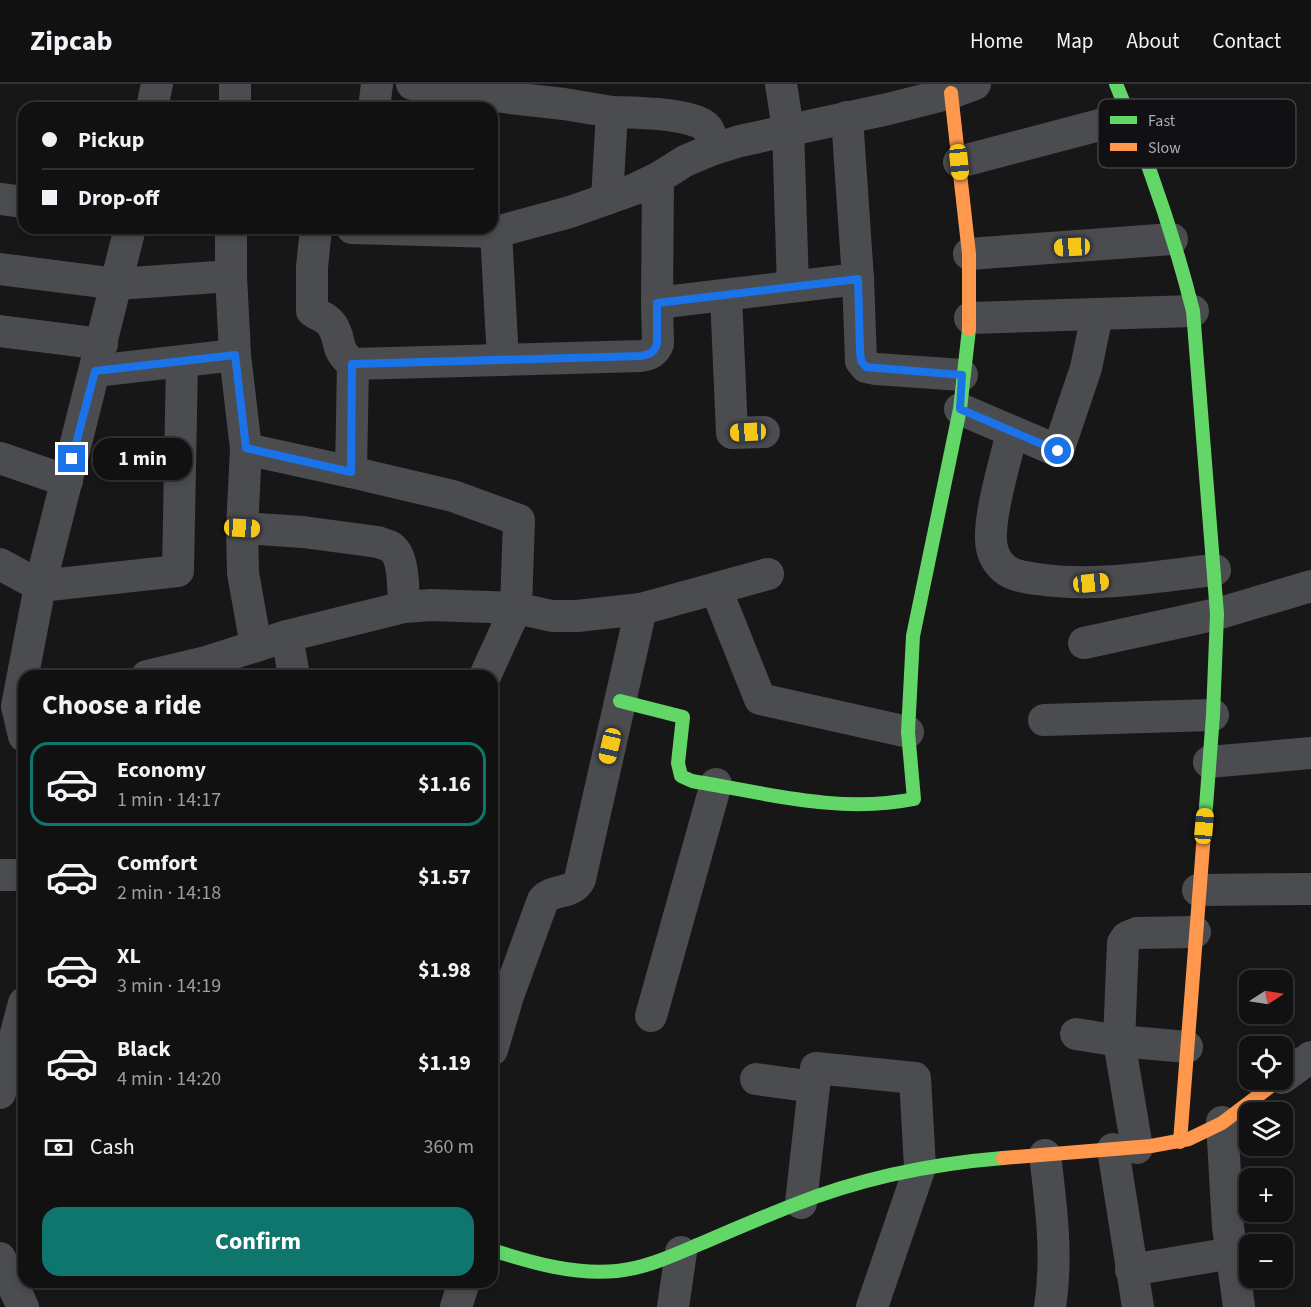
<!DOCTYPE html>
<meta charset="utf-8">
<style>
:root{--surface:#111;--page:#1a1a1a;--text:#f1f3f6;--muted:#9c9d9f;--line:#303131;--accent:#0f766e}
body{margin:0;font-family:"Source Sans 3",sans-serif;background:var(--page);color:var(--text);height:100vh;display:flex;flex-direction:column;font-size:22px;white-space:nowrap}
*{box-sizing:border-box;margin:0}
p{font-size:20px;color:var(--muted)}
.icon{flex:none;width:33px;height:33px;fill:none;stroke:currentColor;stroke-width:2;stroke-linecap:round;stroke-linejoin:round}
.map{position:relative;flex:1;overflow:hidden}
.sheet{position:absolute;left:18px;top:586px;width:480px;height:618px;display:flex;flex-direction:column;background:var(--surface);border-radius:18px;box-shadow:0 3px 9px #0003,0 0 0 2px var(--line)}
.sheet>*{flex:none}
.top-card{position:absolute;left:18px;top:18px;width:480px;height:132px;border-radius:18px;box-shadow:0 3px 9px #0003,0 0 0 2px var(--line);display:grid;align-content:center;height:132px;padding:0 24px;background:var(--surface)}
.needle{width:39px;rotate:78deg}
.controls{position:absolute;left:1239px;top:886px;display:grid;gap:12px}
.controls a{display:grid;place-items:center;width:54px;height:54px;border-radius:12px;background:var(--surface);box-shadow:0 3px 9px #0003,0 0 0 2px var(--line);font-size:30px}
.end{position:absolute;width:27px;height:27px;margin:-14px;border:8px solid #1a73e8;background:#fff;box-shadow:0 0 0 3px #fff}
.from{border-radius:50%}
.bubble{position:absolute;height:42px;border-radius:18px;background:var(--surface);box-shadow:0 3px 9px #0003,0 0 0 2px var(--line);font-size:20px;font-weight:700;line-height:42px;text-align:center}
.car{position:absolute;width:18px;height:36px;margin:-18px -9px;border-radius:8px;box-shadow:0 0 4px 2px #0007;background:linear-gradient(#f5c518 24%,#345 0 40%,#f5c518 0 76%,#345 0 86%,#f5c518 0)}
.top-card b{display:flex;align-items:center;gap:21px;height:57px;font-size:22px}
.top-card b+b{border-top:2px solid var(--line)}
.top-card i{width:15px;height:15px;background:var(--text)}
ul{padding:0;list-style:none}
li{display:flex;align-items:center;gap:18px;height:84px;margin:0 12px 9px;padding:0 12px;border:3px solid transparent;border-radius:18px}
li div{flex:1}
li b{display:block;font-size:22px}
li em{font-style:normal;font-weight:700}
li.selected{border-color:var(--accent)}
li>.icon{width:54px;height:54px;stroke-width:1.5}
h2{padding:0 24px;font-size:27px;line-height:72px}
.pay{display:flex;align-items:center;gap:15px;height:66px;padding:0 24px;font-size:22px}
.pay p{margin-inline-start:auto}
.action{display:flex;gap:12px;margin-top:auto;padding:12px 24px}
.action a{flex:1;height:69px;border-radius:18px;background:var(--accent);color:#fff;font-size:24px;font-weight:700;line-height:69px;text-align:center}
header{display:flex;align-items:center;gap:36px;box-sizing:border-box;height:84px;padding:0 30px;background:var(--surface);border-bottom:2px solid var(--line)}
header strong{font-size:28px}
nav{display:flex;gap:33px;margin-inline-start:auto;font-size:21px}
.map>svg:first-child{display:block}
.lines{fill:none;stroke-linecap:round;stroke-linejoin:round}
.street{stroke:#4b4c50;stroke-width:32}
.fast{stroke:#63d668;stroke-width:14}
.slow{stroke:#ff974d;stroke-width:14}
.route{stroke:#1a73e8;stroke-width:8}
.key{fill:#111113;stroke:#3e4045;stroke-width:1.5}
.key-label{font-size:16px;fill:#a8adb8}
</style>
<header>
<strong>Zipcab</strong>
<nav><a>Home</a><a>Map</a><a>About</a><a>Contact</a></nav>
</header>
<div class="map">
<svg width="1311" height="1223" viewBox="0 0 1311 1223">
<rect width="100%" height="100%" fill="#171717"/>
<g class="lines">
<!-- street -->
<g class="street">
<path d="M412,0L510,14L564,20L612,28L607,115"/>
<path d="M781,0L788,45L793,202"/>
<path d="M152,24L157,0"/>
<path d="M235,24V0"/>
<path d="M374,24L377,0"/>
<path d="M612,28C631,29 701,28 709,47C712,52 711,60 711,66"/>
<path d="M847,33L858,195L861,277L866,283L876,285L962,291"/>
<path d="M959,78L1130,33"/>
<path d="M658,94L657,219L858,195"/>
<path d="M0,115L24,118"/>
<path d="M231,144V192L235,271L246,365L242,444L243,489L256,562"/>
<path d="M316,144L312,183V227C319,232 328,234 332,241C343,258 333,264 353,280L641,272C650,270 654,269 658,260L657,219"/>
<path d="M352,144L496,148L570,128L635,105L658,94L685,77L711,66L740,57L888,25L951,9L975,0"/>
<path d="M496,148L503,276"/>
<path d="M969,170L1172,155"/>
<path d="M0,185L117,200L231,192"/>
<path d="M726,211L732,349L764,348"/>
<path d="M970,234L1193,227"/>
<path d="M0,247L102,260"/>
<path d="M353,280L351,388L453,412L519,436L516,524L485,592"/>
<path d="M95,287L235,271"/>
<path d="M960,325L1058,367L1086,284L1097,231"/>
<path d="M1012,348C1006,376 986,438 992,464C994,474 1001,484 1011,489C1018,492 1029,494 1037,495C1096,504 1156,492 1215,486"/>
<path d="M246,365L351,388"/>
<path d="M0,374L67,397"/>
<path d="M242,444L303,448L378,458C382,460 388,461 391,463C405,473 403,508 404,523"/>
<path d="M0,480L40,502L178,487L182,278"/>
<path d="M716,505L760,615L908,648"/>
<path d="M287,552L294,592"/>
<path d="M1084,559L1217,530L1311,502"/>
<path d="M147,592L206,578L287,552L404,523L431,521L516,524L552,532H577L641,525L768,490"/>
<path d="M1044,636L1213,631"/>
<path d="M24,652L17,622L40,502L130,144"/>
<path d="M1209,678L1311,669"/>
<path d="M0,791H24"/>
<path d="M1198,806L1311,805"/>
<path d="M651,932L716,700"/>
<path d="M1076,950L1119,957L1187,963"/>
<path d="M492,966L508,912L543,816C554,804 573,811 580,795L641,525"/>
<path d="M1282,994L1311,973"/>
<path d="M756,995L814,1003"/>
<path d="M0,1009L24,919"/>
<path d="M1222,1038L1228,1143L1239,1223"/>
<path d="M1137,1064L1119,957L1123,859L1127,853L1137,849L1195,848"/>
<path d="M1113,1065L1138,1223"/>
<path d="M1045,1071C1051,1121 1058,1172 1050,1223"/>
<path d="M801,1119L816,984L915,994L920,1083L872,1223"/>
<path d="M0,1174L23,1223"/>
<path d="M1131,1186L1232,1169"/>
<path d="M456,1223L464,1198"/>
<path d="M673,1223L681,1168"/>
</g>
<!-- fast -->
<g class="fast">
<path d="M1116,0C1146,71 1174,152 1193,227L1217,530L1213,631L1204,749"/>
<path d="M620,617L683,633L678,679L681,692L692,697C766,709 839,730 914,715L908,648L913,552L960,325L969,245"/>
<path d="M492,1166C533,1179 574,1191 617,1187C648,1184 678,1169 707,1157C735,1145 763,1133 791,1122C860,1094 929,1080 1003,1074"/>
</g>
<!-- slow -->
<g class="slow">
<path d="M951,9L969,170V245"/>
<path d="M1180,1058L1204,749"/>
<path d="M1003,1074L1151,1062L1189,1055L1222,1039L1279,996"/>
</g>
</g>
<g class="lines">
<!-- route -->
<path class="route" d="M72,375L95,287L235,271L246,364L351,388L352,280L641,272C650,270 654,269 657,260V219L858,195L860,267L861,277L866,283L962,291L960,325L1058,367"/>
</g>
<!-- legend -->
<rect x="1098" y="15" width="198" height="69" rx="9" class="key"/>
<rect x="1110" y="32" width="27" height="8" fill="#63d668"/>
<rect x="1110" y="59" width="27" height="8" fill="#ff974d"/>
<g class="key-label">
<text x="1148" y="42">Fast</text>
<text x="1148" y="69">Slow</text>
</g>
</svg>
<div class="controls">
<a><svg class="needle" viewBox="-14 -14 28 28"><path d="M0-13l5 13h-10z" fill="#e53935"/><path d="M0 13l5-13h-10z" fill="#9c9d9f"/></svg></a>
<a><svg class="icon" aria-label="locate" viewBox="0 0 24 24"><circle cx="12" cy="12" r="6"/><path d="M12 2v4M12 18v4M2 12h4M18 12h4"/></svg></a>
<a><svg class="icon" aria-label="layers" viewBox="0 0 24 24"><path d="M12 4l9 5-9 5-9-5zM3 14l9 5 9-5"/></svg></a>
<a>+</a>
<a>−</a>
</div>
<i class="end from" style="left:1058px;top:367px"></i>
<i class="end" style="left:72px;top:375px"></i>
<div class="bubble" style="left:93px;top:354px;width:99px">1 min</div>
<i class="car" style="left:959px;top:78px;rotate:174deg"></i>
<i class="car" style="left:1072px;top:163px;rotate:267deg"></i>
<i class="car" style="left:748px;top:348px;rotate:267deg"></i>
<i class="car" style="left:242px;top:444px;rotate:93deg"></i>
<i class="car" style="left:1091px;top:499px;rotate:84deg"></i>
<i class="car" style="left:610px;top:662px;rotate:193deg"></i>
<i class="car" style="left:1204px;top:742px;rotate:5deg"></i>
<div class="top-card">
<b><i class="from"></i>Pickup</b>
<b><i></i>Drop-off</b>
</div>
<section class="sheet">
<h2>Choose a ride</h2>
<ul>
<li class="selected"><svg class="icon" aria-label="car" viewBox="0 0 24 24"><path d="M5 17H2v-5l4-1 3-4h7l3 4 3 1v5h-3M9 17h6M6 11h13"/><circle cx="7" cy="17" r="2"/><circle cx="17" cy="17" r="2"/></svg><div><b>Economy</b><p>1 min · 14:17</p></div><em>$1.16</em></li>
<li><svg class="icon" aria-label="car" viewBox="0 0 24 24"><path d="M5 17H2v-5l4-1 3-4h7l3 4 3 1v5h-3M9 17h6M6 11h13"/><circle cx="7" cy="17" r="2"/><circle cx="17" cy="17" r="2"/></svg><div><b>Comfort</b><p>2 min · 14:18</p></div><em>$1.57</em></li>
<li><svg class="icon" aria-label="car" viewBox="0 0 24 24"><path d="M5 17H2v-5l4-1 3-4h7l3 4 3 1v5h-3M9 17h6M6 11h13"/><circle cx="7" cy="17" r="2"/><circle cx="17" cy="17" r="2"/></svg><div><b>XL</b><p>3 min · 14:19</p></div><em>$1.98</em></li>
<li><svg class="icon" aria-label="car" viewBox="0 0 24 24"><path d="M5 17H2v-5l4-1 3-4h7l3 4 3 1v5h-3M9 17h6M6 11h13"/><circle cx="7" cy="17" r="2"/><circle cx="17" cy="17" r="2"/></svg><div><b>Black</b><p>4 min · 14:20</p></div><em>$1.19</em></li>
</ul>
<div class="pay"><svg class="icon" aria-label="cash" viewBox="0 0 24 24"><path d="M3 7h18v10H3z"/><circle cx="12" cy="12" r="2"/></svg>Cash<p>360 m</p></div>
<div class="action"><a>Confirm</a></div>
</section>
</div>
